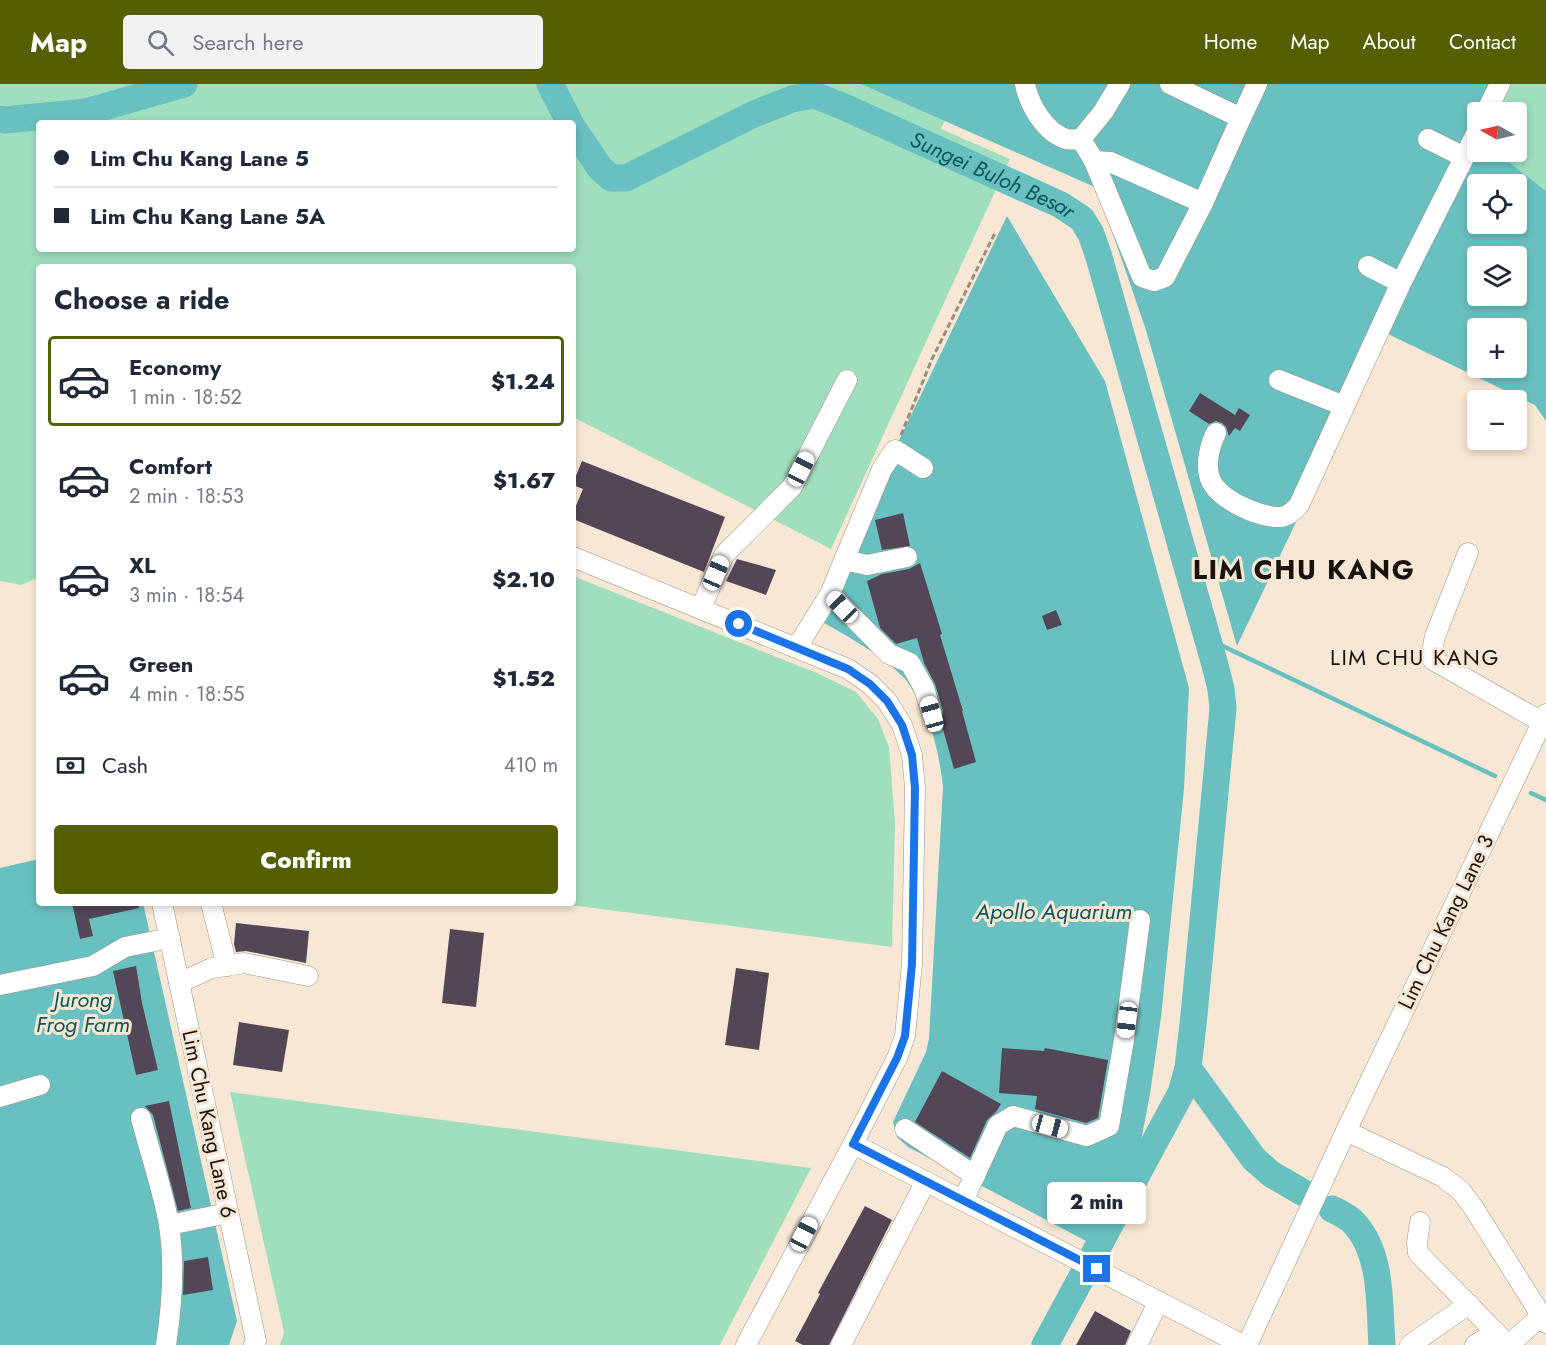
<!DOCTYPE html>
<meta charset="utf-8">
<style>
:root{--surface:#fff;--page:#f2f2f3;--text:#1f2937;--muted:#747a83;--line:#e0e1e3;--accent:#545f00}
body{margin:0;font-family:Jost,sans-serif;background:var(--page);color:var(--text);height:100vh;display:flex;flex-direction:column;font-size:22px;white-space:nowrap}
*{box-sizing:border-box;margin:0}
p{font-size:20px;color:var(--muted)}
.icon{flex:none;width:33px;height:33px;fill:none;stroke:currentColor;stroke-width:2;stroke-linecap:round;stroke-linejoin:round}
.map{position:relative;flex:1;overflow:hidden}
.sheet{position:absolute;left:36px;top:180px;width:540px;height:642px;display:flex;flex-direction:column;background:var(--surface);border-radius:6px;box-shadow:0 3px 9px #0003}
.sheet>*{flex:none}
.top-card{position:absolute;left:36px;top:36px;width:540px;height:132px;border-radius:6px;box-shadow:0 3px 9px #0003;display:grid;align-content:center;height:132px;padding:0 18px;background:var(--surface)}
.needle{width:39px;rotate:278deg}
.controls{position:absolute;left:1467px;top:18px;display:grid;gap:12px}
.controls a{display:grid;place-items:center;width:60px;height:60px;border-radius:6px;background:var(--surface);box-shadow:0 3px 9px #0003;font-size:30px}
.end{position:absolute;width:27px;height:27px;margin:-14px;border:8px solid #1a73e8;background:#fff;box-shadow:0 0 0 3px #fff}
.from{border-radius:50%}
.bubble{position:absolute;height:42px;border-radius:6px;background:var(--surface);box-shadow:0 3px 9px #0003;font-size:20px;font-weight:800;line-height:42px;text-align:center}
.car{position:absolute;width:18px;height:36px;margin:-18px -9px;border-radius:8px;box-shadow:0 0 4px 2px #0007;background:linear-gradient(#fff 24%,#345 0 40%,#fff 0 76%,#345 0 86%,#fff 0)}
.top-card b{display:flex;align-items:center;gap:21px;height:57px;font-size:22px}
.top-card b+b{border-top:2px solid var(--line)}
.top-card i{width:15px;height:15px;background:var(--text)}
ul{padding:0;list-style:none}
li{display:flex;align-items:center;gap:18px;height:90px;margin:0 12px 9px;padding:0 6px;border:3px solid transparent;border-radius:6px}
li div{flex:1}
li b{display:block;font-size:22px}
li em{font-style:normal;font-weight:800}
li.selected{border-color:var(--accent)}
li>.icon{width:54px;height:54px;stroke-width:1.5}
h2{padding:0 18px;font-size:27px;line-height:72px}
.pay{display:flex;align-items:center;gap:15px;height:66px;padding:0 18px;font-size:22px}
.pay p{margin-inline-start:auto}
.action{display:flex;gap:12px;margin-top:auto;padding:12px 18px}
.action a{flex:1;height:69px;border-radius:6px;background:var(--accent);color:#fff;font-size:24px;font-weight:800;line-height:69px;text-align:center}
header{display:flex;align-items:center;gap:36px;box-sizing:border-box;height:84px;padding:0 30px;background:var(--accent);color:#fff}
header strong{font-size:28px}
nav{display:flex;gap:33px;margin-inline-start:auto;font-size:21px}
.search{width:420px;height:54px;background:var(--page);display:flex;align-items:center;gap:15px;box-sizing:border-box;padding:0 21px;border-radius:6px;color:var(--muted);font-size:22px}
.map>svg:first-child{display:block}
.green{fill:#9fdfbe;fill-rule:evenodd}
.water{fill:#69c0c0;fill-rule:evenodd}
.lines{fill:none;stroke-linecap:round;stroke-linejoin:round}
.stream{stroke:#69c0c0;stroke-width:4.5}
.river{stroke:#69c0c0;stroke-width:27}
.building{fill:#534656}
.minor-casing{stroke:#a09280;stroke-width:21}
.path{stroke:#998d7f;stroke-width:3;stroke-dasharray:6 3;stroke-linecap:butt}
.minor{stroke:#fff;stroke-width:20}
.route{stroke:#1a73e8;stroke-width:8}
.labels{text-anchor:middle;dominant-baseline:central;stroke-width:6;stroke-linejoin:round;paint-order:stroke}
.street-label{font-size:21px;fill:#19130c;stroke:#f7e7d4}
.water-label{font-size:22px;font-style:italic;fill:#075758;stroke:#f7e7d4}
.neighbourhood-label{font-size:22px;letter-spacing:1.5px;fill:#19130c;stroke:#f7e7d4}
.district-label{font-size:27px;font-weight:bold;letter-spacing:1.5px;fill:#19130c;stroke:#f7e7d4}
</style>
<header>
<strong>Map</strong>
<div class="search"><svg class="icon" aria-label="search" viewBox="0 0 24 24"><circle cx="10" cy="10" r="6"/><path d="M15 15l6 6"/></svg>Search here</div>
<nav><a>Home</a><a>Map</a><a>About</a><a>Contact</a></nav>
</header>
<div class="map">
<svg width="1546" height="1261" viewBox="0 0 1546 1261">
<rect width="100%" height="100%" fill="#f7e7d4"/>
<!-- green -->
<g class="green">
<path d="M0,0H963L941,45L1010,75L831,465L573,333V183H39V493L21,501L0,497ZM39,39H573V165H39Z"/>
<path d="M1505,0H1546V107L1496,68H1516V28H1492Z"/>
<path d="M573,492L817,589L856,608L878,635L889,663L895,739L892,863L555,819H573Z"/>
<path d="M230,1008L811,1084L720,1261H280L284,1248Z"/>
</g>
<!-- water -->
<g class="water">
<path d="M861,0H1505L1478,28V68H1496L1546,107V337L1535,321L1386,249L1237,562L1146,246L1097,104ZM1478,100H1516V140H1478ZM1478,172H1516V212H1478ZM1478,244H1516V284H1478Z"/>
<path d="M1007,132L1105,297L1189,604L1184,705L1161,933L1150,1010L1138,1072L1088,1158L908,1063L897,1053L893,1038L926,968L929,955L943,703C939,668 932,637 913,607C910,602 907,596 902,592C877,567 844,551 814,533Z"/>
<path d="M39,775V819H143L237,1237L229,1261H0V784Z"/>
</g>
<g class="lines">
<!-- stream -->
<g class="stream">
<path d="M1208,555L1495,692"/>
<path d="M1531,709L1546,716"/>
</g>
<!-- river -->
<g class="river">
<path d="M550,0L570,39"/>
<path d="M0,35L5,36L86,28L184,0"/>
<path id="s1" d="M573,44L600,84L611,94H626L754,30L792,15L814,11L842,22L1061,121L1082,135L1091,150L1099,173L1215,581L1221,605L1223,624L1194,931L1188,984L1181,1009L1045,1261"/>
<path d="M1188,984L1254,1075L1271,1090L1302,1108"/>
<path d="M1332,1125C1340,1129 1349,1133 1355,1140C1383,1172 1379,1221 1382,1261"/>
</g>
</g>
<!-- building -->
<g class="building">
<path d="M1200,309L1235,331L1239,324L1250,331L1240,347L1235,344L1229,352L1226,343L1222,339L1216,337L1209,340L1189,327Z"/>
<path d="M582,377L725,433L704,488L573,435V429L583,405L573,401V399Z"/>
<path d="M903,429L910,462L882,466L875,436Z"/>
<path d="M737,475L776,486L766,511L726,497Z"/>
<path d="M920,479L942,550L940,551L963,627H962L976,678L954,685L941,638L943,626L935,600L924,579L917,554L896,560L880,544L867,497L882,490L909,485Z"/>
<path d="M1056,526L1062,541L1047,546L1042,532Z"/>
<path d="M72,819H138L139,824L89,835L93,852L80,855Z"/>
<path d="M236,839L309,847L306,879L246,867L236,868L234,860Z"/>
<path d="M450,845L484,849L476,923L442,919Z"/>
<path d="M136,882L142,919L158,986L136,991L113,887Z"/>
<path d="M736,884L769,889L759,966L725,961Z"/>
<path d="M239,938L289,946L282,988L233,981Z"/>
<path d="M1002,964L1044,967L1045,964L1108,976L1098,1034L1086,1039L1035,1025L1037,1012L999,1009Z"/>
<path d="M942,987L1001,1020L996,1028L987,1036L970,1074L915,1038Z"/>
<path d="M169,1017L191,1124L178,1127L153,1031L145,1022Z"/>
<path d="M865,1122L892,1136L829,1261H803L795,1257L820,1210L818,1209Z"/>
<path d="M208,1173L213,1206L183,1211L184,1177Z"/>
<path d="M1095,1227L1131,1247L1125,1261H1076Z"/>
</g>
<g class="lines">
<!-- minor casing -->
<g class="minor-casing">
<g id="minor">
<path d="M1025,0C1029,21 1045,48 1066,55C1070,56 1077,55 1081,55L1103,28L1120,0"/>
<path d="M1170,0L1241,34L1257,0"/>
<path d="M1486,28L1500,0"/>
<path d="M1081,55L1094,77L1142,193L1154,197L1165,193L1203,119L1241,34"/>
<path d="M1428,55L1464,73"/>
<path d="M1094,77L1110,78L1203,119"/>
<path d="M1368,182L1401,199"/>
<path d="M1279,296L1344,322"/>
<path d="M1216,349C1210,360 1206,378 1209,391C1214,414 1257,433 1279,433C1288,433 1293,427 1299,421L1401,199L1478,46"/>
<path d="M1468,469L1435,552L1431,572L1433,576L1542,638"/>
<path d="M573,473L848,585L870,600L887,617L902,641L912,671L915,704L912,880L905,952L897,974L853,1060L746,1261"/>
<path d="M844,476L867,481L907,473"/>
<path d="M830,510L889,570L910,579L924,604L932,630"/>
<path d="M701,524L724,471L792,403L847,296"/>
<path d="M797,563L830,510L882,385L895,366L923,384"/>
<path d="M162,819L256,1257L254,1261"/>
<path d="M211,819L227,882"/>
<path d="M179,899L212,884L244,879L308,892"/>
<path d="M0,901L93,882L125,863L170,854"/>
<path d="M0,1013L40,1001"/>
<path d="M141,1034C150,1069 163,1106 169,1141C175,1180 172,1222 166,1261"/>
<path d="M905,1045L975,1092"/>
<path d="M1346,1047L1443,1093L1461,1107L1473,1123L1546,1239"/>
<path d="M853,1060L1243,1261"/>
<path d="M963,1117L998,1041L1013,1032L1087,1052L1109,1042L1124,956L1140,836"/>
<path d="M1420,1138L1417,1159L1418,1169L1508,1261"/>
<path d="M169,1141L228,1129"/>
<path d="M841,1261L926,1097"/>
<path d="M1137,1261L1159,1217"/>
<path d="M1247,1261L1346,1047L1546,630"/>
<path d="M1410,1261L1469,1220"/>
<path d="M1475,1261L1496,1248"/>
<path d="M1509,1261L1541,1232"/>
</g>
</g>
<!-- path -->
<path class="path" d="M901,351L932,275L995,149"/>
<!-- minor -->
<use href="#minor" class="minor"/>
</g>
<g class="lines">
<!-- route -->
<path class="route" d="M739,540L848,585L870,600L887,617L902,641L912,671L915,704L912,880L905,952L897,974L853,1060L1097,1185"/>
</g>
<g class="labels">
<!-- street labels -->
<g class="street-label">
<text transform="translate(1446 838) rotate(-64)">Lim Chu Kang Lane 3</text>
<text transform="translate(209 1040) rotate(78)">Lim Chu Kang Lane 6</text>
</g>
<!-- water labels -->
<g class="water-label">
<text stroke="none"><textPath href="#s1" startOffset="480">Sungei Buloh Besar</textPath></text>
<text x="1054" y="827">Apollo Aquarium</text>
<text x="83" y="915">Jurong<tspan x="83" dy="25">Frog Farm</tspan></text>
</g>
<!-- neighbourhood labels -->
<g class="neighbourhood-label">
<text x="1415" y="573">LIM CHU KANG</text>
</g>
<!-- district labels -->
<g class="district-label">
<text x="1304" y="485">LIM CHU KANG</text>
</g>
</g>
</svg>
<div class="controls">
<a><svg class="needle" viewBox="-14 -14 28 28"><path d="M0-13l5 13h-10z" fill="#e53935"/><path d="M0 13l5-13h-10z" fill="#747a83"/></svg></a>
<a><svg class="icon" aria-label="locate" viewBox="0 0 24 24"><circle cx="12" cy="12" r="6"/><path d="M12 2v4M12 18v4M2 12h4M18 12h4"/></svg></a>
<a><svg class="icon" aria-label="layers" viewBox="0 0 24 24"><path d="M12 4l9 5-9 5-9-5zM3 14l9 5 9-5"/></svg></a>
<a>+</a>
<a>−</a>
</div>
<i class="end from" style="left:739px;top:540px"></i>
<i class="end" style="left:1097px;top:1185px"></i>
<div class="bubble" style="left:1047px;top:1098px;width:99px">2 min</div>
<i class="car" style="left:801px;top:385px;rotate:27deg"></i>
<i class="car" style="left:716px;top:489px;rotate:23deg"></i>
<i class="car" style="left:842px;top:523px;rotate:316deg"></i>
<i class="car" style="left:932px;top:630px;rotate:344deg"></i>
<i class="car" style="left:1127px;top:936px;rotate:187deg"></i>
<i class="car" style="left:1050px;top:1042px;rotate:105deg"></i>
<i class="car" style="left:804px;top:1150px;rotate:28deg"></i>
<div class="top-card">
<b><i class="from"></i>Lim Chu Kang Lane 5</b>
<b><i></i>Lim Chu Kang Lane 5A</b>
</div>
<section class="sheet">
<h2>Choose a ride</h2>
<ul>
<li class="selected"><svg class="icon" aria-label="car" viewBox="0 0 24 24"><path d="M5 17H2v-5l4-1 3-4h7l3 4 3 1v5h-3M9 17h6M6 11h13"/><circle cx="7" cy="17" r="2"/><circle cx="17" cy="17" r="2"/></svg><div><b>Economy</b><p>1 min · 18:52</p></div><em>$1.24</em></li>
<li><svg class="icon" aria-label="car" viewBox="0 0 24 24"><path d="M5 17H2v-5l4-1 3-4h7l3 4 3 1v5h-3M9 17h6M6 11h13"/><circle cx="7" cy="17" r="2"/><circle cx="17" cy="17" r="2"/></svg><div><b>Comfort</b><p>2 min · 18:53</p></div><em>$1.67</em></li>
<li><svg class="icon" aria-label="car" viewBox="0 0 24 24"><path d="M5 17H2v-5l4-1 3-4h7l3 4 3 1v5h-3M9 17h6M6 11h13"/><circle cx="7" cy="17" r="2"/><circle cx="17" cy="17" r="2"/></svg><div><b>XL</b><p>3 min · 18:54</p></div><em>$2.10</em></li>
<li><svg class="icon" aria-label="car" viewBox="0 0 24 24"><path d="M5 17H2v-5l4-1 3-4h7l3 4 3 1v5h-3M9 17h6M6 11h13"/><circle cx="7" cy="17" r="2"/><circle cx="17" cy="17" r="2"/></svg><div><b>Green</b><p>4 min · 18:55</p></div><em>$1.52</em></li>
</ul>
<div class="pay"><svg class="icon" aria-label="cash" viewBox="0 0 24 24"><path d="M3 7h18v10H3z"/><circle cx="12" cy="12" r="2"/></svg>Cash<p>410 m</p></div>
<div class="action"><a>Confirm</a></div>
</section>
</div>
